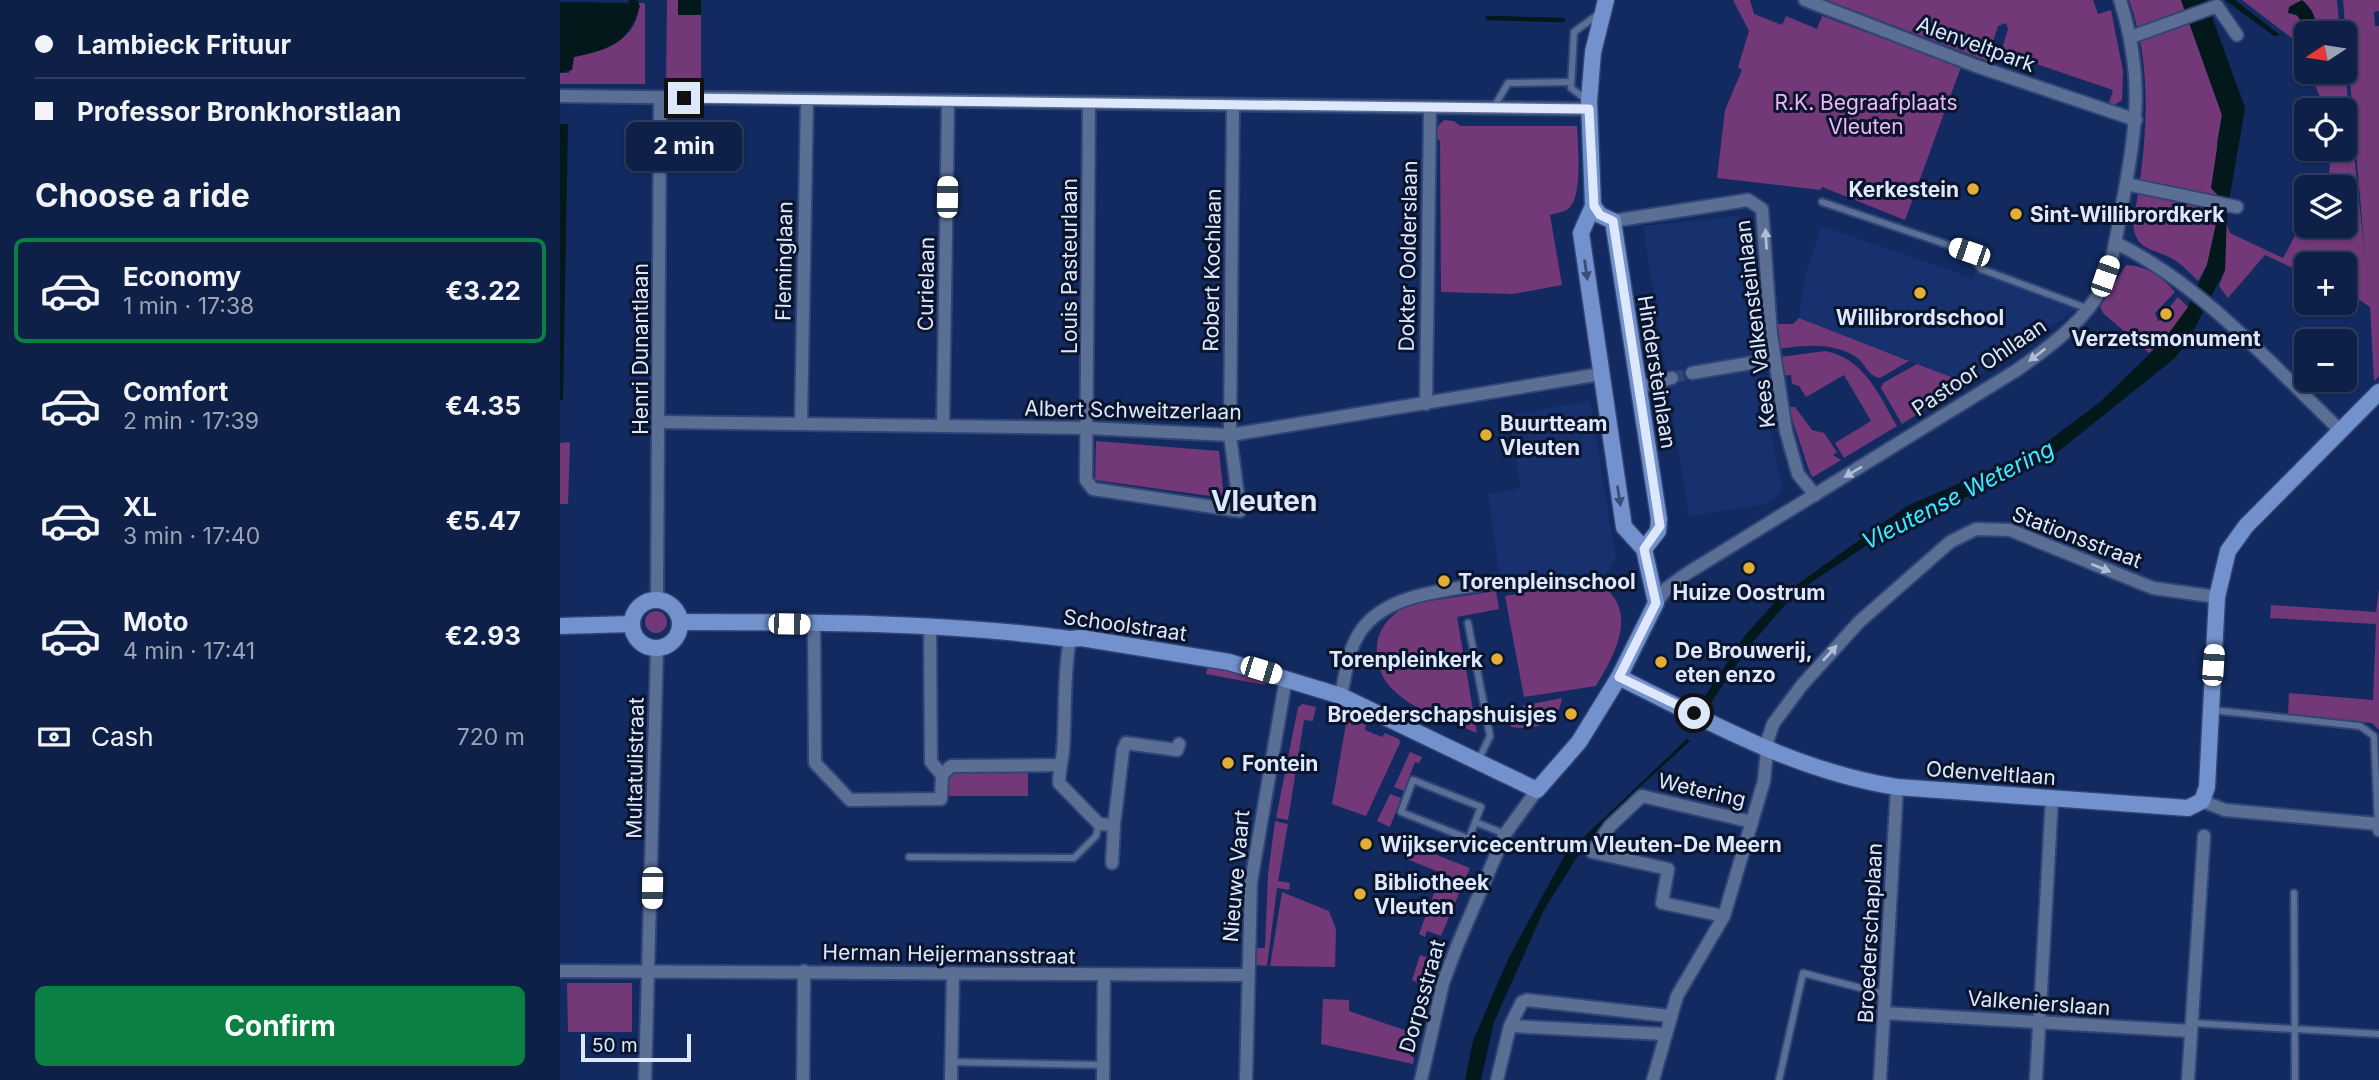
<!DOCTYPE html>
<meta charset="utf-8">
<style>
:root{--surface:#0e2048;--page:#1c2d52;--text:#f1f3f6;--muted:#9ba3b4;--line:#2e3e60;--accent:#0b8043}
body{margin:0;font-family:Inter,sans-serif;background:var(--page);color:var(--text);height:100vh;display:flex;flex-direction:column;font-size:26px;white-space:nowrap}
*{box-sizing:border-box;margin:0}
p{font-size:23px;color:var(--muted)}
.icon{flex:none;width:38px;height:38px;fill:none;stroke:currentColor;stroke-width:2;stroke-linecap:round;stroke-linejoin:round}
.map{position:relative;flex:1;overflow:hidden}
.side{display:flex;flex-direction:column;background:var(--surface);width:560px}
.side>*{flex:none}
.banner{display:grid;align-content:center;height:154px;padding:0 35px;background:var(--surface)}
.needle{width:46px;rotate:258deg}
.controls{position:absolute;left:1734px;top:21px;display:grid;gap:14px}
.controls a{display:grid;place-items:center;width:63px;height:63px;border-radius:10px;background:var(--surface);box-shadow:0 2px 5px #0004,0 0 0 2px var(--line);font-size:35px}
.scale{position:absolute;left:21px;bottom:18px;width:110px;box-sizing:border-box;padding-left:7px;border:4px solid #dee8fd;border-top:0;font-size:19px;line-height:24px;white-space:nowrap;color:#dee8fd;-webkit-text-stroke:5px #0a152d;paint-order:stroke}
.end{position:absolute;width:32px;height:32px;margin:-16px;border:9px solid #dee8fd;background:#111;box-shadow:0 0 0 4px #111}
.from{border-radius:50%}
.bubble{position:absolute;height:49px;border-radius:10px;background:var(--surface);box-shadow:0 2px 5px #0004,0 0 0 2px var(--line);font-size:23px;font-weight:700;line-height:49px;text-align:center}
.car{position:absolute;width:21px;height:42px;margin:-21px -10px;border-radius:9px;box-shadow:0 0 5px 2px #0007;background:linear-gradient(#fff 24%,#345 0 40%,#fff 0 76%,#345 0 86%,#fff 0)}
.banner b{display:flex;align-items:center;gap:24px;height:66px;font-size:26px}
.banner b+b{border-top:2px solid var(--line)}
.banner i{width:18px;height:18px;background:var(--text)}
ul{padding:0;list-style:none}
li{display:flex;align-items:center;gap:21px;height:105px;margin:0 14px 10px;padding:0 21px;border:4px solid transparent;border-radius:10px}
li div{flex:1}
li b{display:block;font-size:26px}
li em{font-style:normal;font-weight:700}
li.on{border-color:var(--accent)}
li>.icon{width:63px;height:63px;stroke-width:1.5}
h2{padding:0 35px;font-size:32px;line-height:84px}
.pay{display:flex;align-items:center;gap:18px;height:77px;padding:0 35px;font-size:26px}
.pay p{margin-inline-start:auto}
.cta{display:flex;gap:14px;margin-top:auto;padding:14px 35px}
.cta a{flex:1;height:80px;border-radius:10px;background:var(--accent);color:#fff;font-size:28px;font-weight:700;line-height:80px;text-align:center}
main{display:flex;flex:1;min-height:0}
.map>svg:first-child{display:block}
.built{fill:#16316e}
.green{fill:#723878}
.water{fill:#03181a}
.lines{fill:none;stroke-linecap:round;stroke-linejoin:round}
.stream{stroke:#03181a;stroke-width:4.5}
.street-tunnel{stroke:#314678;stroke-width:12;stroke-dasharray:12 6;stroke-linecap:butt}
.lane-casing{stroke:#2f4576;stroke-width:10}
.street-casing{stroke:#2f4576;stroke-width:16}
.secondary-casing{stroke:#2f4576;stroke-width:19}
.lane{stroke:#5b6e93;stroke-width:6}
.street{stroke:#5b6e93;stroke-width:12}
.secondary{stroke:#7391cc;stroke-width:16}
.oneway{fill:#b0bdd8}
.oneway2{fill:#394d75}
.route{stroke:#dee8fd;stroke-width:9}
.poi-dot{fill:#e3ae35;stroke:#0a152d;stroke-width:2.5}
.labels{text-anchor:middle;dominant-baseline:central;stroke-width:6;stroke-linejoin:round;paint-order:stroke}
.street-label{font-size:21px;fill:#dee8fd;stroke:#0a152d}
.park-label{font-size:21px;fill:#efb7f4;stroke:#0a152d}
.poi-label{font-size:21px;font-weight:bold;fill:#dee8fd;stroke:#0a152d;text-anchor:start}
.water-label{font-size:23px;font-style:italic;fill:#3cebfa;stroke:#0a152d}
.district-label{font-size:28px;font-weight:bold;fill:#dee8fd;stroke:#0a152d}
</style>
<main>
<section class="side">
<div class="banner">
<b><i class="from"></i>Lambieck Frituur</b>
<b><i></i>Professor Bronkhorstlaan</b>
</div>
<h2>Choose a ride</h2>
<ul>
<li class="on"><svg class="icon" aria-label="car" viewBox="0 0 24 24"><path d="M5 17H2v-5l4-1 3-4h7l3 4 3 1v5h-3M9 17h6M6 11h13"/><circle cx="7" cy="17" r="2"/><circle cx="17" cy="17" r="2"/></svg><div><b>Economy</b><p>1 min · 17:38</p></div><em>€3.22</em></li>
<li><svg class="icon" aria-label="car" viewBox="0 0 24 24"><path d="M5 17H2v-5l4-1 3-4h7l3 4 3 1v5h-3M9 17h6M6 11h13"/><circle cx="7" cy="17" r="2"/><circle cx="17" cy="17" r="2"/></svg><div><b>Comfort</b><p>2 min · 17:39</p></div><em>€4.35</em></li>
<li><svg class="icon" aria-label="car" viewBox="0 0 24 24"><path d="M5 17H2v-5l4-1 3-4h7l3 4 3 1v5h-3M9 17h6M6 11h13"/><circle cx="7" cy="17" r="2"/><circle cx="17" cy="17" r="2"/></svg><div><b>XL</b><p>3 min · 17:40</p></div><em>€5.47</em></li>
<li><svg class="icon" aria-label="car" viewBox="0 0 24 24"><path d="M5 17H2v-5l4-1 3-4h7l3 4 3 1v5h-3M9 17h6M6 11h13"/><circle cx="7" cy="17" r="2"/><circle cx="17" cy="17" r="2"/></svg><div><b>Moto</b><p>4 min · 17:41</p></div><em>€2.93</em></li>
</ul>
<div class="pay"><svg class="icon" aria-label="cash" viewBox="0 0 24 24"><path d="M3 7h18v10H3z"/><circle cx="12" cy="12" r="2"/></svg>Cash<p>720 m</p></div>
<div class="cta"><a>Confirm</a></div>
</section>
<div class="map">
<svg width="1819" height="1080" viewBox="0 0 1819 1080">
<rect width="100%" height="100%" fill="#122a60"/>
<!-- built -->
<g class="built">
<path d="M1176,216L1187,219L1198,368L1222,488L1217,496L1203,505L1129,516L1083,226Z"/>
<path d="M1262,226L1412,278L1415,271L1518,308L1407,383L1239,318L1246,272Z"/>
<path d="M1030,401L1056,559L1046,574L941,586L928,494L961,488L949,415Z"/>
</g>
<!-- green -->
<g class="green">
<path d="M107,0H118V15H141V85L106,86Z"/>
<path d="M1173,0H1190L1194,14L1222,25L1226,16L1257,29L1262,16L1401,67L1345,220L1262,187L1260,190L1157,178L1165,110L1182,70L1178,67L1189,31Z"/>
<path d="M1266,0H1533L1538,14L1551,10L1563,71L1562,100L1554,105L1549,103L1553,90L1441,52L1448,29L1446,23L1438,26L1427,61Z"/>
<path d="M1569,0H1621L1662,115L1657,141L1662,200L1647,265L1638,281C1629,272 1619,261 1607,256C1586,247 1576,248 1573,224C1586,150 1595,72 1569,0Z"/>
<path d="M1682,0H1777L1780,33H1755L1756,21L1751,9L1733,14L1742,18L1748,33L1746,63L1733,39Z"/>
<path d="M1783,0H1819V11L1814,12L1815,26H1819V376L1814,381L1810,307L1785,290V264H1746V274L1705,255L1668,298L1659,286L1665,270L1666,223L1670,233L1723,258L1746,215V226H1785V187H1761L1769,173L1771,149H1785V110H1766L1749,72H1785L1805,255Z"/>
<path d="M79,3H85V84H0V73H9L14,57C44,51 79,40 79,3Z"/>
<path d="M884,120L894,121L900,126H1017C1018,145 1022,192 1011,206C1007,212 997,213 990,215L1002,285L953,294L881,292L880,141L876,137L878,126Z"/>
<path d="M1566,265C1587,266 1602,277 1615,292L1595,313L1598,321L1610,317L1608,309L1618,297L1628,307L1614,329L1589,353L1543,313L1540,307Z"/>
<path d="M1239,318L1349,361L1320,378C1308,376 1305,363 1296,357C1274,342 1243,345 1219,349L1216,324H1233Z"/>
<path d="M1265,351C1304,358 1319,395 1337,426L1284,458L1275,443L1311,421L1284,375L1246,397L1239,386L1232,384L1231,375L1222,376L1220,357Z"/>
<path d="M1357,364L1407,383L1342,424L1321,388L1323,383Z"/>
<path d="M1228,407H1235L1252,430L1264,433L1277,452L1273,455L1281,460L1253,477L1250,473Z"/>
<path d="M536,441L659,451L664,498L535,480Z"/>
<path d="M10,442L8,504H0V443Z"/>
<path d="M1031,579C1081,604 1059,648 1036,686L964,697L945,596L979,590V585Z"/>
<path d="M1819,589V730L1812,723L1728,716L1729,693L1813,700L1816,624L1710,618L1711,605L1816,612Z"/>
<path d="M936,591L939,609L897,617L917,733C878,716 812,700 817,646C818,627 833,613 849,604Z"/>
<circle cx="96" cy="622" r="11"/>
<path d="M648,665L705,679V685L646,674Z"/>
<path d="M1002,698C999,724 974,731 951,727L950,720L964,717L962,706Z"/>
<path d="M743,704L756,707L753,721L744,720L728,820L716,818L738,707Z"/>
<path d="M787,718L806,725L805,730L822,737L825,733L839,739L840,743L806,816L772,804Z"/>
<path d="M850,752L862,757L859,763L855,762L844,791L834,787Z"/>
<path d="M401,771H468V796H387L386,782L390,775Z"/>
<path d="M830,794L841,798L830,827L817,821Z"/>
<path d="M715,821L728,824L718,881L730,883L729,890L717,888L707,966L697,965L696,948H705L708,874Z"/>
<path d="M849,844L910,868L904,882L844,858Z"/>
<path d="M878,882L900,891L881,936L867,931L865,937L859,934Z"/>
<path d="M722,892L769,911L776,929L775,967L710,966Z"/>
<path d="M860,955L875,960L865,986L852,980Z"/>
<path d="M7,983H72V1032H8Z"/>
<path d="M763,999L789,1000V1011L856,1034L850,1055L854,1058L853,1064L761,1044Z"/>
</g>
<!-- water -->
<g class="water">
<path d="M69,0H77L80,6C68,44 51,49 14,57L12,70L0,73V2L68,3Z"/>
<rect x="118" y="0" width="23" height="15"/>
<path d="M1621,0H1646L1685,108L1669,202L1662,200L1651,188L1662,115Z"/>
<path d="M1665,0H1675L1720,35L1714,36Z"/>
<path d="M1742,0C1752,8 1758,20 1755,33H1748L1737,15L1728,13L1729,7Z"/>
<path d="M0,124H8L3,401L0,400Z"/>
<path d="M1659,210L1667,213L1665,270L1627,343L1615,358L1489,459L1319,537L1243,588L1224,606L1187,649L1149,706L1141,702L1186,634L1221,596L1347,506L1476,450L1540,402L1603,341L1628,307L1647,265Z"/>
<path d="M1127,739L1130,741L1072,794L1017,857L984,910L934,1022L921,1080H905L913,1041L949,957L1005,855Z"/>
</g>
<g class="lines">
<!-- stream -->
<path class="stream" d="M928,18L1003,20"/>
<!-- street-tunnel -->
<path class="street-tunnel" d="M1112,378L1132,373"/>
<!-- lane casing -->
<g class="lane-casing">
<g id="lane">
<path d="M1027,100L1011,88L1014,32L1040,13"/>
<path d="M934,107L948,83L1011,82"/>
<path d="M1262,202L1409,252L1421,269L1526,308"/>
<path d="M908,623L930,736L919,759"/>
<path d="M1652,710L1800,726L1814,736L1818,824"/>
<path d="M915,822L909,839L841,812L853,780L921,807L915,822L945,834"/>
<path d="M349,857L514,858L536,836L539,824"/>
<path d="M1734,893L1735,1080"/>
<path d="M1632,1023L1819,1034"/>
<path d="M391,1062L543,1065"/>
<path d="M1219,1080L1243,973L1324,994"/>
</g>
</g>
<!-- street casing -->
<g class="street-casing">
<g id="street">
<path d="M1245,0L1416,66L1576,120"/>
<path d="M1571,37L1657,6L1677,35"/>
<path d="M0,96L1029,109"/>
<path d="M529,104L526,480L533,489L680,511L670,435L673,106"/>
<path d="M1566,184L1677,207"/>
<path d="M1053,221L1188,200L1202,209L1211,334L1226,431L1238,474L1255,495"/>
<path d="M1556,243C1641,284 1712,365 1780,430"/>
<path d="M1132,373L1214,359"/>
<path d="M1078,387L1112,378"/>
<path d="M866,404L870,109"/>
<path d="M99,422L527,428L670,435L1041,374"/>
<path d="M241,423L247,100"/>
<path d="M383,425L388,102"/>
<path d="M97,600L100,98"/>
<path d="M1096,603L1107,588L1126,574L1457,370C1485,350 1517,327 1536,298C1553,270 1556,236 1562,205C1577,128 1584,76 1560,0"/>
<path d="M254,624L255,763L290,800L381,799L382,775L391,766L499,765"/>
<path d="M370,625L371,762L382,775"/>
<path d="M510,639C503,676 506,713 503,751C502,762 499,771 499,783L539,824L554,825L563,750L566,743L617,750L619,744"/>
<path d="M781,696C785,677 787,656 796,639C820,591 890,591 936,582"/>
<path d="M1642,801L1665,810L1818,824L1819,830"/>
<path d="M552,863L554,825"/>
<path d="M1164,916L1102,903L1108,869L1032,852L1050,826L1082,796L1192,822"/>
<path d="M0,971L688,975"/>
<path d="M1324,1013L1631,1031"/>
<path d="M1104,1034L950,1026L962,1002L967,1000L1109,1016"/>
<path d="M85,1080L97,648"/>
<path d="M243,1080L244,971"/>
<path d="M391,1080L393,973"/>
<path d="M543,1080L544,975"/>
<path d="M686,1080L691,882L726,678"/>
<path d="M861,1080L883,983L897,946L945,834L977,790"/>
<path d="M937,1080L950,1026"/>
<path d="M1093,1080L1117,996L1164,916L1204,781L1208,739L1213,724L1242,685L1299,622L1390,542L1416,529L1450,530L1593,588L1657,597"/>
<path d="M1320,1080L1337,787"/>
<path d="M1476,1080L1492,798"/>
<path d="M1628,1080L1644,836"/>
</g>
</g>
<!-- secondary casing -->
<g class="secondary-casing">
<g id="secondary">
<path d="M1033,206L1040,215L1053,221L1099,519L1098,531L1084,549"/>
<circle cx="96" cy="624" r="24"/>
<path d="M120,622C251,622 381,622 510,639L521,638L669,662L781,696L977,790L1019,742L1059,677L1096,603L1084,549L1064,527L1021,233L1033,206L1029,101L1033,52L1046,0"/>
<path d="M0,626L72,624"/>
<path d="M1059,677C1148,722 1239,772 1337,787L1628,808L1642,801L1647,787L1657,597L1668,551L1686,526L1819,392"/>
</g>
</g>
<!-- lane -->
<use href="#lane" class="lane"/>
<!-- street -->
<use href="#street" class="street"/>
<!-- secondary -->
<use href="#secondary" class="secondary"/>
</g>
<!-- one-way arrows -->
<defs><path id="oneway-solid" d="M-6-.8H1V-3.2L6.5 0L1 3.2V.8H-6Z" transform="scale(1.75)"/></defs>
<g class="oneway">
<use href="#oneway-solid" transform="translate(1206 239) rotate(-93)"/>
<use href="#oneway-solid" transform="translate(1477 355) rotate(143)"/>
<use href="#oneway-solid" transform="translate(1293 472) rotate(149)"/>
<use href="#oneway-solid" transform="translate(1541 568) rotate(22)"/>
<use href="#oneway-solid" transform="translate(1270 653) rotate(-48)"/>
</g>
<g class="oneway2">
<use href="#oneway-solid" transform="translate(1026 270) rotate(82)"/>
<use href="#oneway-solid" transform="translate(1059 496) rotate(81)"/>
</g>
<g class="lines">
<!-- route -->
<path class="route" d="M124,98L1029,109L1034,206L1040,215L1053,221L1100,526L1084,549L1096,603L1059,677L1134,713"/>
</g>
<!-- markers -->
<g class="poi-dot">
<circle cx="1413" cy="189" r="7"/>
<circle cx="1456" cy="214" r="7"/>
<circle cx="1360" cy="293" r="7"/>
<circle cx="1606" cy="314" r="7"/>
<circle cx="926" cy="435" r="7"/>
<circle cx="1189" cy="568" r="7"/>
<circle cx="884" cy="581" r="7"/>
<circle cx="937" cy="659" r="7"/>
<circle cx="1101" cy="662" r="7"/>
<circle cx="1011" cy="714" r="7"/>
<circle cx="668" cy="763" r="7"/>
<circle cx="806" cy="844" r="7"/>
<circle cx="800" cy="894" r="7"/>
</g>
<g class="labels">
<!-- street labels -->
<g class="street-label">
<text transform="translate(1416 44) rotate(20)">Alenveltpark</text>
<text transform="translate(848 256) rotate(-89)">Dokter Oolderslaan</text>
<text transform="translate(224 261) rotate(-89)">Fleminglaan</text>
<text transform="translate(509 266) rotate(-90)">Louis Pasteurlaan</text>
<text transform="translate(652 270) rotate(-89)">Robert Kochlaan</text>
<text transform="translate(366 284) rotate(-89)">Curielaan</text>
<text transform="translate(1195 324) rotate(-97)">Kees Valkensteinlaan</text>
<text transform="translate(80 349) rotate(-90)">Henri Dunantlaan</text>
<text transform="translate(1419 367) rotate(-34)">Pastoor Ohllaan</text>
<text transform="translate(1097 372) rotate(81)">Hindersteinlaan</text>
<text transform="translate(573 410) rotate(1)">Albert Schweitzerlaan</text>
<text transform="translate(1517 537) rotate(21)">Stationsstraat</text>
<text transform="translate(565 625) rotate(8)">Schoolstraat</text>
<text transform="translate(75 768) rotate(-89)">Multatulistraat</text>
<text transform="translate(1431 773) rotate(4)">Odenveltlaan</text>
<text transform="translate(1142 790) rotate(13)">Wetering</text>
<text transform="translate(676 876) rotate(-85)">Nieuwe Vaart</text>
<text transform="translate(1310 933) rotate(-87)">Broederschaplaan</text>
<text transform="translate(389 954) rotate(1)">Herman Heijermansstraat</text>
<text transform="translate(862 996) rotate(-74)">Dorpsstraat</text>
<text transform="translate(1479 1003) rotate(4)">Valkenierslaan</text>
</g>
<!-- park labels -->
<g class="park-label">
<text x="1306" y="102">R.K. Begraafplaats<tspan x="1306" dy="24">Vleuten</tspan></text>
</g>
<!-- poi labels -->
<g class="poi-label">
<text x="1399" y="189" text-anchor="end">Kerkestein</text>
<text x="1470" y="214">Sint-Willibrordkerk</text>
<text x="1360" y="317" text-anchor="middle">Willibrordschool</text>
<text x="1606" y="338" text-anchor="middle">Verzetsmonument</text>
<text x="940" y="423">Buurtteam<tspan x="940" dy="24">Vleuten</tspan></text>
<text x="898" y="581">Torenpleinschool</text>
<text x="1189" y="592" text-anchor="middle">Huize Oostrum</text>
<text x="1115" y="650">De Brouwerij,<tspan x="1115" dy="24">eten enzo</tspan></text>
<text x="923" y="659" text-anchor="end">Torenpleinkerk</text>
<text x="997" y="714" text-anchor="end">Broederschapshuisjes</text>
<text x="682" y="763">Fontein</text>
<text x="820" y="844">Wijkservicecentrum Vleuten-De Meern</text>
<text x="814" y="882">Bibliotheek<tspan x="814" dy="24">Vleuten</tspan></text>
</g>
<!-- water labels -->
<g class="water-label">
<text transform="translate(1398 495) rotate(-27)">Vleutense Wetering</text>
</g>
<!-- district labels -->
<g class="district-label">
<text x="704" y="501">Vleuten</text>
</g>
</g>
</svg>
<div class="controls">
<a><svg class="needle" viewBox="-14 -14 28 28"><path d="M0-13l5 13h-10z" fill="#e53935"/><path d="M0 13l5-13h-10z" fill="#9ba3b4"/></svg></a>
<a><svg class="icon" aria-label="locate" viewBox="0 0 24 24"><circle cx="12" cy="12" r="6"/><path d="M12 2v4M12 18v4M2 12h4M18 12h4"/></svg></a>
<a><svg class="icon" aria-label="layers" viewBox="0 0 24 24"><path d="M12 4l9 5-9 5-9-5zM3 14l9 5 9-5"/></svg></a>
<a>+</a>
<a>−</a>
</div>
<div class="scale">50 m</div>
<i class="end from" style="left:1134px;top:713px"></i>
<i class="end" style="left:124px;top:98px"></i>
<div class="bubble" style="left:66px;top:122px;width:116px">2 min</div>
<i class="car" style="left:387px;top:197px;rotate:1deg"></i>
<i class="car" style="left:1409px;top:252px;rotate:289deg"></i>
<i class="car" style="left:1545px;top:276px;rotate:19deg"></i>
<i class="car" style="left:229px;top:624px;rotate:91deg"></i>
<i class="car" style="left:1653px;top:665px;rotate:4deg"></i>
<i class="car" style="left:701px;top:670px;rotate:107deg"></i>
<i class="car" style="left:92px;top:888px;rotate:181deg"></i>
</div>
</main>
